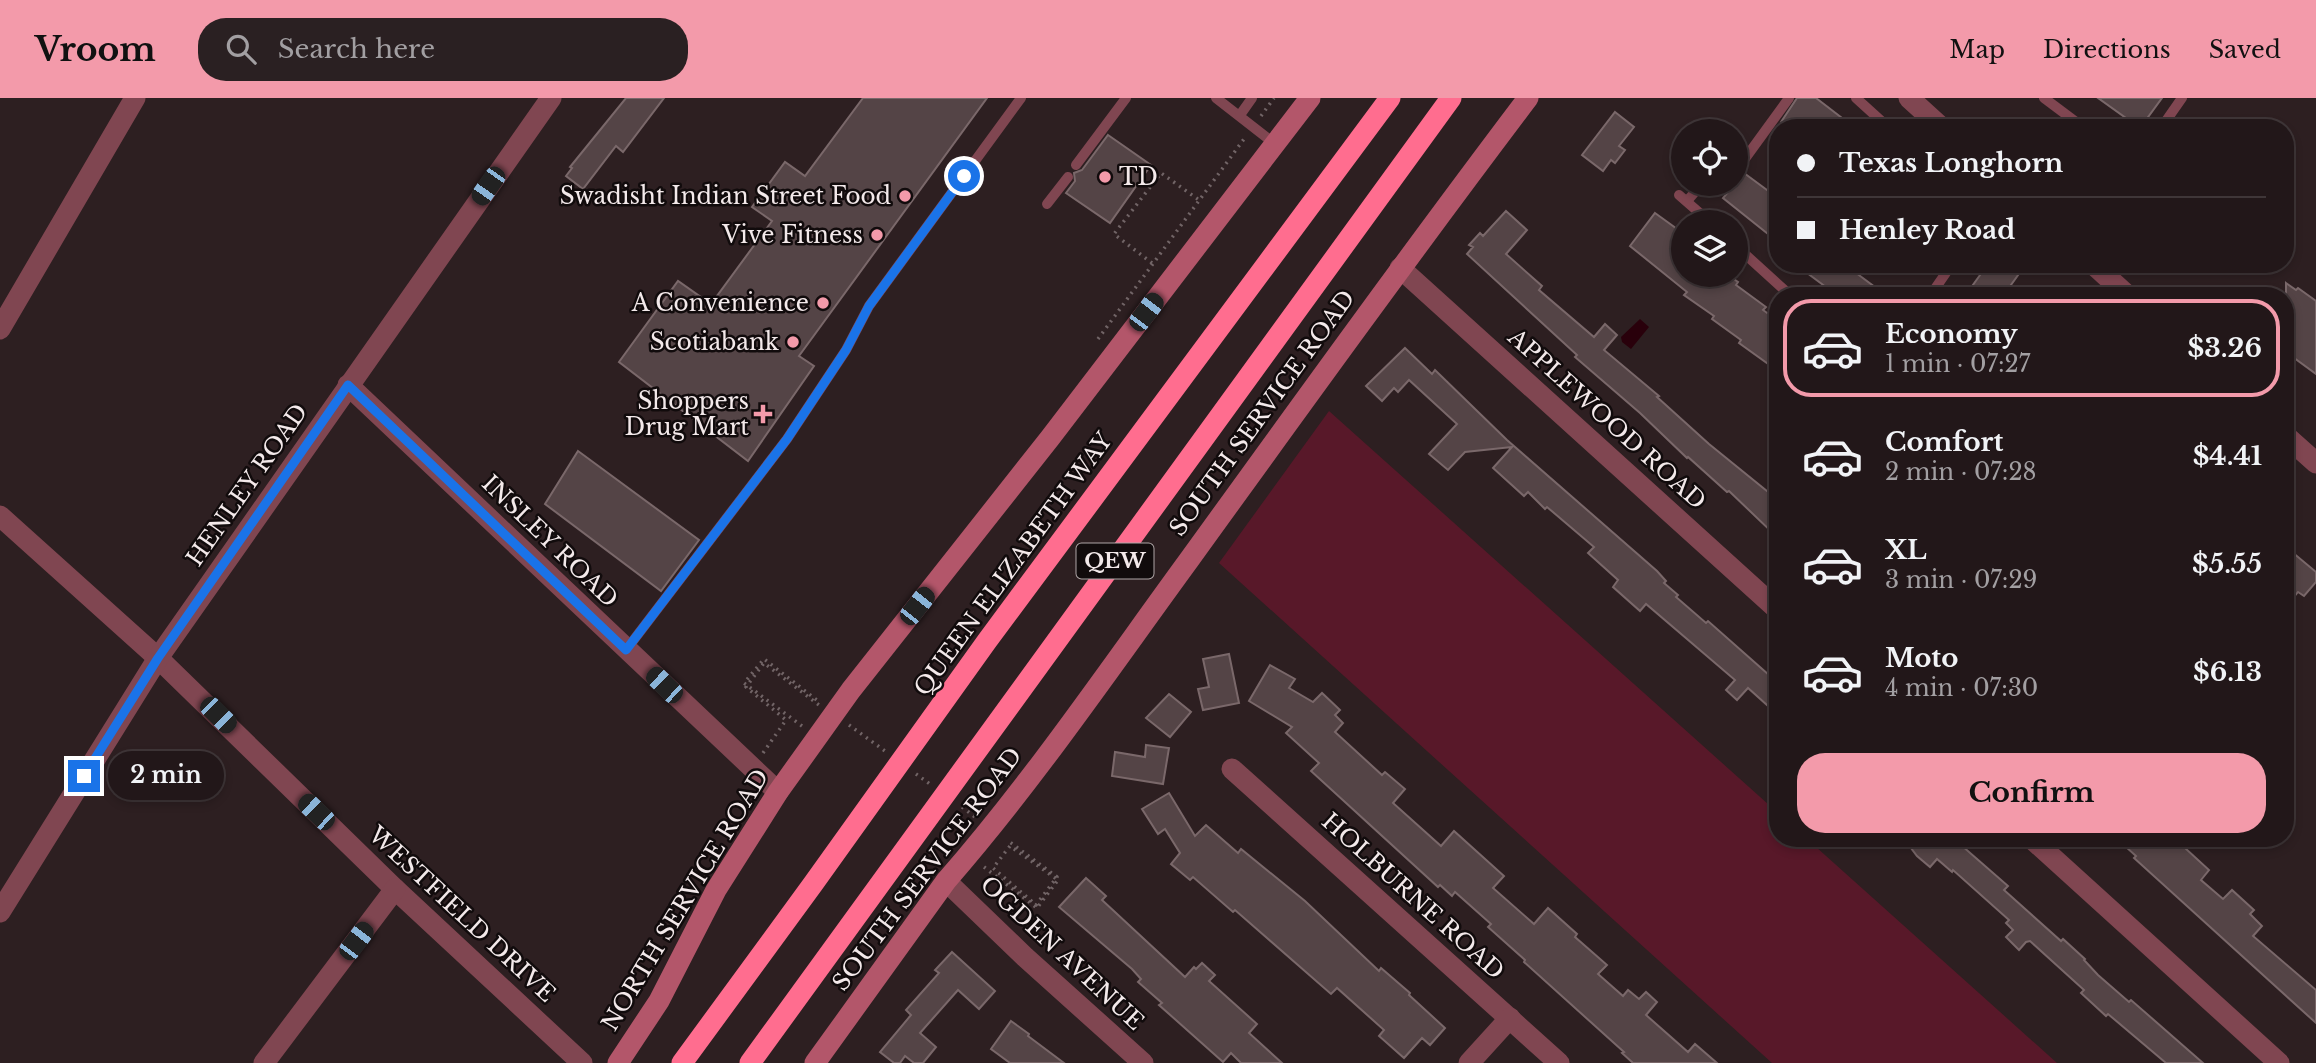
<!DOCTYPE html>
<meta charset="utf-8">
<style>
:root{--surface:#221719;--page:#2a2022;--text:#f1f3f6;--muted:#a29fa2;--line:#3f3638;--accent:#f39aaa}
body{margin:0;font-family:"Libre Baskerville",serif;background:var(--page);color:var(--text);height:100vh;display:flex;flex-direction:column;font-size:26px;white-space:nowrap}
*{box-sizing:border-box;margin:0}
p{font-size:23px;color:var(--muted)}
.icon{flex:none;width:38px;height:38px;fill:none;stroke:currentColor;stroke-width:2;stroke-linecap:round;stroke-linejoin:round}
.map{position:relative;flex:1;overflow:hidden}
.sheet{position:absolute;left:1769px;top:189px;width:525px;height:560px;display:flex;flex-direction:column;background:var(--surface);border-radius:28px;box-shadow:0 4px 10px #0003,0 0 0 2px var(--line)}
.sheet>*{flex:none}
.banner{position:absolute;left:1769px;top:21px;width:525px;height:154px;border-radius:28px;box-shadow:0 4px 10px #0003,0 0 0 2px var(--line);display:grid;align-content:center;height:154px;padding:0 28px;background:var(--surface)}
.controls{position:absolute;left:1671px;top:21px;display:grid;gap:14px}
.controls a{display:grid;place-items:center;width:77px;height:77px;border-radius:50%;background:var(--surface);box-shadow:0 4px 10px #0003,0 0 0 2px var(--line);font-size:35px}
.end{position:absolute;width:32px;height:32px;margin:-16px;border:9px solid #1a73e8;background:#fff;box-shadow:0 0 0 4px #fff}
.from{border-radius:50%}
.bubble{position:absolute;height:49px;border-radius:24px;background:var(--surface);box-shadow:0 4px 10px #0003,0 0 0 2px var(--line);font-size:23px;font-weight:700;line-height:49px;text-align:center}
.car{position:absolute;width:21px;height:42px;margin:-21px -10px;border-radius:9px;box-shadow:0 0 5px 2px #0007;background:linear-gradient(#222 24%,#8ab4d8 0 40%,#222 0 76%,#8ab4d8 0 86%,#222 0)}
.banner b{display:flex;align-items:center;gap:24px;height:66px;font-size:26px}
.banner b+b{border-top:2px solid var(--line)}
.banner i{width:18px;height:18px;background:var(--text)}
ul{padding:12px 0 0;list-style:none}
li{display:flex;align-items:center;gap:21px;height:98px;margin:0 14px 10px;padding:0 14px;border:4px solid transparent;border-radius:28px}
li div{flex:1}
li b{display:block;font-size:26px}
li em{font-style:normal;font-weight:700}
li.selected{border-color:var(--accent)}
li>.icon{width:63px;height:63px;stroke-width:1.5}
.cta{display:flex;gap:14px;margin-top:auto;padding:14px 28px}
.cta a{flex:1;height:80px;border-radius:28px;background:var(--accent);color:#111;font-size:28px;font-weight:700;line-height:80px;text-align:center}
header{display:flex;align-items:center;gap:42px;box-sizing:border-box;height:98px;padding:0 35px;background:var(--accent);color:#111}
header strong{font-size:33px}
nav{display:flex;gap:38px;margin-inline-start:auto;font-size:24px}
.search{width:490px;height:63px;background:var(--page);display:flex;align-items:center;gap:18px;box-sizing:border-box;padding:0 24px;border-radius:28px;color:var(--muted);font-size:26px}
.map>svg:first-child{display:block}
.green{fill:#581829}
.water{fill:#29000b}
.building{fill:#544446;stroke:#7a686a;stroke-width:2}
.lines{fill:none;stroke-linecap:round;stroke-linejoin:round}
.path{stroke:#716466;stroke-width:3.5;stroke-dasharray:2 5;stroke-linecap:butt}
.service{stroke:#804651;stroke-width:10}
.minor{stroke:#804651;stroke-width:21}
.tertiary{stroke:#804651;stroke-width:21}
.secondary{stroke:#b3566a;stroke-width:21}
.motorway{stroke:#ff6d8f;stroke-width:21}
.route{stroke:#1a73e8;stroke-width:9}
.poi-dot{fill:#f39aaa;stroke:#110b0c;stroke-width:2.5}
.labels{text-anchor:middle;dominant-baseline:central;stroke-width:5;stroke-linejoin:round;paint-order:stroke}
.shield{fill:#110b0c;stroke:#afa6a7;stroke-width:2}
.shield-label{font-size:21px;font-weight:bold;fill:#f3e9ea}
.poi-label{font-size:23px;fill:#f3e9ea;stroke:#110b0c;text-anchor:end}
.street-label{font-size:23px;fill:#f3e9ea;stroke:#110b0c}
</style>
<header>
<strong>Vroom</strong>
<div class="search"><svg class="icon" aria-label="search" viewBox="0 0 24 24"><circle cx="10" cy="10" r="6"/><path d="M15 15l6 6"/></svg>Search here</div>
<nav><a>Map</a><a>Directions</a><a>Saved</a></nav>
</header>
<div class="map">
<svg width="2316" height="965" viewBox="0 0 2316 965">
<rect width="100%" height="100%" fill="#2d1f21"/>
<!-- green -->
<path class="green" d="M1329,313L1778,715V740H1806L2057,965H1772L1219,465Z"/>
<!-- water -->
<path class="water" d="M1640,221L1649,229L1631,251L1622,244L1621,239Z"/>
<!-- building -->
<g class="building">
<path d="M626,0H664L623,54L616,48L583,91L566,78L572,70L570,69Z"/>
<path d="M863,0H987L799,258L814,268L748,363L619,264L678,183L711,206L772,123L752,109L785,64L805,78Z"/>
<path d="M1797,0H1816L1855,30H1788L1781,24Z"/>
<path d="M2098,0H2162L2140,30Z"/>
<path d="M1615,14L1634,29L1619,48L1625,52L1615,65L1611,62L1603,73L1582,57Z"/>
<path d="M1108,37L1151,67L1110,125L1066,95L1075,83L1074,75L1082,72Z"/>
<path d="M1744,75L1771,95L1769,98L1778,105V144L1723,100Z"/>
<path d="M1506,113L1527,132L1506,156L1542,188L1539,192L1594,239L1605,226L1617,237L1604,252L1659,298L1657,299L1709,346L1778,402V440L1729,393L1727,394L1688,359L1687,360L1640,315L1575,259L1577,257L1467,156L1473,149L1469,147L1480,135L1483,138Z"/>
<path d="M1655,115L1684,136V177H1728L1738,184L1736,187L1766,209L1763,212L1778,223V273L1739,245L1741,242L1712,221L1714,218L1684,197L1687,194L1630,148Z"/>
<path d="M1795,166H1844L1887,198H1838Z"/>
<path d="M1988,166H2026L2003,198H1965Z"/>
<path d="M2286,185L2296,192L2298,190L2316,203V276L2286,254Z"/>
<path d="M1405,250L1432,276L1435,272L1507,342L1657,473L1666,483L1664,485L1678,497L1676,499L1706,525L1708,523L1778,585V617L1748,590L1737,602L1726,592L1735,582L1646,506L1640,513L1613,489L1618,482L1588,455L1594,449L1547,409L1545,411L1528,394L1524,398L1493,370L1512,349L1465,354L1448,372L1429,356L1457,326L1409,282L1398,294L1394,290L1382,303L1366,288Z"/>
<path d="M578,353L699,442L661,493L545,406Z"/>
<path d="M2286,449L2316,474V484L2304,498L2298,494L2286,509Z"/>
<path d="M1229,556L1239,605L1203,612L1198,591L1209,589L1203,561Z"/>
<path d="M1270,567L1295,581L1289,590L1313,604L1322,595L1340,612L1335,617L1343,625L1335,634L1382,677L1385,674L1405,691L1393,705L1441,748L1454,733L1504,778L1493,790L1534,826L1548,810L1577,836L1575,839L1607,867L1598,876L1623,898L1628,892L1639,901L1646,894L1657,904L1646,917L1688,954L1695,946L1717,965H1633L1622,955L1624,954L1524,864L1525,862L1488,829L1491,826L1455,794L1452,798L1440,787L1438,789L1311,673L1319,665L1286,635L1292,629L1249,603Z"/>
<path d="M1169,596L1191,614L1170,639L1146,620Z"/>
<path d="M1146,647L1169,650L1163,686L1112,678L1115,654L1145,659Z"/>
<path d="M1169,695L1195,738L1206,727L1238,755L1241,751L1305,803L1379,873L1381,870L1410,895L1409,897L1445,930L1430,947L1422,940L1404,960L1379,938L1384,932L1337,890L1331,896L1235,812L1233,814L1193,779L1190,782L1171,766L1180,755L1165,731L1158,736L1142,711Z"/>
<path d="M1920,740H1953L2008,788L2004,792L2061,843L2063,841L2085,861L2084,862L2098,877L2129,904L2131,902L2203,965H2166L2108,916L2106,918L2081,895L2084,892L2030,843L2026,844L2019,852L2006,839L2013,832L2006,825L2009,822L1953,772L1952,774L1937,761L1930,769L1917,758L1911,750Z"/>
<path d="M2134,740H2178L2187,748L2185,750L2209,772L2201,782L2223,801L2232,792L2254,812L2250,816L2262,828L2253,838L2316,892V925L2134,760L2136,758L2126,749Z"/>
<path d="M1086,780L1106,798L1102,802L1185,879L1194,869L1196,871L1202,865L1215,877L1209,883L1257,926L1249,935L1282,965H1241L1231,955L1223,964L1159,907L1162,905L1138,884L1141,881L1132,871L1059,809Z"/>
<path d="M952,854L995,893L979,911L958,892L920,935L936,949L923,965H914L905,958L900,965H894L880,954L911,917L906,912L939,875L935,872Z"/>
<path d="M1011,923L1029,936L1028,938L1064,965H1010L991,951Z"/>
</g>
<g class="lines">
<!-- path -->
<g class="path">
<path d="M1261,18L1274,0"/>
<path d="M1152,165L1114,136L1161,75L1199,102"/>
<path d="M1098,241L1244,41"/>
<path d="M849,627L885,653"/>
<path d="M802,628L744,585L764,561L818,603"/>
<path d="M763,655L786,622L746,589L764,565L819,607"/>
<path d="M916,676L930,686"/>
<path d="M962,709L975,719"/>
<path d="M984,769L1037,810L1058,782L1010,748L993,770L1036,807L1057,779L1007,742"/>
</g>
<!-- service -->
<g class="service">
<path d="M1216,0L1275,46"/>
<path d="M1856,0L1889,30"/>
<path d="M2044,0L2084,30"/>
<path d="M1240,17L1252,0"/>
<path d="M2161,30L2182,0"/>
<path d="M1076,67L1126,0"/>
<path d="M1736,73L1789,0"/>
<path d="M1679,97L1710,124"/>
<path d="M1687,103L1702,86"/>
<path d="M1047,106L1068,79"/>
<path d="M1736,148L1791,198"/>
<path d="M1930,198L1952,166"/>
<path d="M626,552L787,341L846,252L869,208L1021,0"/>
</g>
<!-- minor -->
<g class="minor">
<path d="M1909,0L1942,30"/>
<path d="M2093,166L2128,198"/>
<path d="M1400,170L1778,512"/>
<path d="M0,231L135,0"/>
<path d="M348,287L778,694"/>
<path d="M2286,338L2316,365"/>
<path d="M0,418L158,560L395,791L582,965"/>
<path d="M1232,671L1559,965"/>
<path d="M2031,740L2279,965"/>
<path d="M0,814L158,560L551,0"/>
<path d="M264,965L395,791"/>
<path d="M1469,965L1510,920"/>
</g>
<!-- tertiary -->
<path class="tertiary" d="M946,783L1025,859L1143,965"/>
<!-- secondary -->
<g class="secondary">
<path d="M618,965L659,903L716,792L778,694L851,592L1050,340L1310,0"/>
<path d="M815,965L946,783C1034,682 1110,570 1189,462C1301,307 1413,152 1528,0"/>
</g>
<!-- motorway -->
<g class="motorway">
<path d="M682,965L813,786L987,543L1390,0"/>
<path d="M750,965L1451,0"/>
</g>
</g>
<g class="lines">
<!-- route -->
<path class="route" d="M84,678L158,560L348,287L626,552L787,341L846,252L869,208L964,78"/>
</g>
<!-- markers -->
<g class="poi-dot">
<circle cx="1105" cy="79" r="7"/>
<circle cx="905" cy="98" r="7"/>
<circle cx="877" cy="137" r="7"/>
<circle cx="823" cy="205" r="7"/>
<circle cx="793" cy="244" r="7"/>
<path d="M759.5 305.5h7v7h7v7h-7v7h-7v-7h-7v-7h7z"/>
</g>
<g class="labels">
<!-- shield labels -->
<rect class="shield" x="1076.5" y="445.5" width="77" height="35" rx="5"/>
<g class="shield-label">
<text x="1115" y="463">QEW</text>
</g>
<!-- poi labels -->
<g class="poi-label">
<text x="1119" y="79" text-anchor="start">TD</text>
<text x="891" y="98">Swadisht Indian Street Food</text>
<text x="863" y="137">Vive Fitness</text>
<text x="809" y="205">A Convenience</text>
<text x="779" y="244">Scotiabank</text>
<text x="749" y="303">Shoppers<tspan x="749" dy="26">Drug Mart</tspan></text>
</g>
<!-- street labels -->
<g class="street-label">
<text transform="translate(1262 315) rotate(-54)">SOUTH SERVICE ROAD</text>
<text transform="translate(1607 321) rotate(42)">APPLEWOOD ROAD</text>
<text transform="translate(247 387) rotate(-55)">HENLEY ROAD</text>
<text transform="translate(550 443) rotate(44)">INSLEY ROAD</text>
<text transform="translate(1013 466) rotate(-54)">QUEEN ELIZABETH WAY</text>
<text transform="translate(927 771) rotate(-53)">SOUTH SERVICE ROAD</text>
<text transform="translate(1413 798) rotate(42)">HOLBURNE ROAD</text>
<text transform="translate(685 802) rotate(-59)">NORTH SERVICE ROAD</text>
<text transform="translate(462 816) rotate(43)">WESTFIELD DRIVE</text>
<text transform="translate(1062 855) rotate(43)">OGDEN AVENUE</text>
</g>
</g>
</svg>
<div class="controls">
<a><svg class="icon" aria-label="locate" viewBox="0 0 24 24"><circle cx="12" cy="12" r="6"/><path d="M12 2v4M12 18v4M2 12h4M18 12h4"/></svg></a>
<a><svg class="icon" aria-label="layers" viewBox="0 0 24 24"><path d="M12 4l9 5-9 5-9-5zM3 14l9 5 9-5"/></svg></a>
</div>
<i class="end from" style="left:964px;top:78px"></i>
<i class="end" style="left:84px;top:678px"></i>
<div class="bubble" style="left:108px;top:653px;width:116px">2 min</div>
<i class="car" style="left:488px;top:88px;rotate:215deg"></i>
<i class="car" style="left:1146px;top:214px;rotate:37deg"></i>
<i class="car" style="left:917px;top:508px;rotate:38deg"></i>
<i class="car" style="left:664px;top:587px;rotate:314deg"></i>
<i class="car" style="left:218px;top:617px;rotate:135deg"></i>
<i class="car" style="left:316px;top:714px;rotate:314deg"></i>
<i class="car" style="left:356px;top:843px;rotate:37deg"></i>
<div class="banner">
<b><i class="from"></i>Texas Longhorn</b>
<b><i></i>Henley Road</b>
</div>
<section class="sheet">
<ul>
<li class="selected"><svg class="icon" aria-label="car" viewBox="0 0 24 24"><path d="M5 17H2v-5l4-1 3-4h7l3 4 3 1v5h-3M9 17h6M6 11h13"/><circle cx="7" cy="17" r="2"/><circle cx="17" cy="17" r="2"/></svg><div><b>Economy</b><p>1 min · 07:27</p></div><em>$3.26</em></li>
<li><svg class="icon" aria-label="car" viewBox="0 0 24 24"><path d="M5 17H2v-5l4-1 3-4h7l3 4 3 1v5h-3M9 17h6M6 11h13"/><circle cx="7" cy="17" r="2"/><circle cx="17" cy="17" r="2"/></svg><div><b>Comfort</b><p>2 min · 07:28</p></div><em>$4.41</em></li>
<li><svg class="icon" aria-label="car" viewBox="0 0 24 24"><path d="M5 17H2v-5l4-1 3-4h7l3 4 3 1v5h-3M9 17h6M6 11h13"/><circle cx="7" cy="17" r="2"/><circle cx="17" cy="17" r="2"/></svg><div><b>XL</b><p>3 min · 07:29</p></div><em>$5.55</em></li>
<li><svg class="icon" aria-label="car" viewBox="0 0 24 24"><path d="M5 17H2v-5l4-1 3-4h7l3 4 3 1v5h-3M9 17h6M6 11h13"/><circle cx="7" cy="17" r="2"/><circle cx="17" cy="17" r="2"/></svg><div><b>Moto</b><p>4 min · 07:30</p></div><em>$6.13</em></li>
</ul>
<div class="cta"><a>Confirm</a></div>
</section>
</div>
